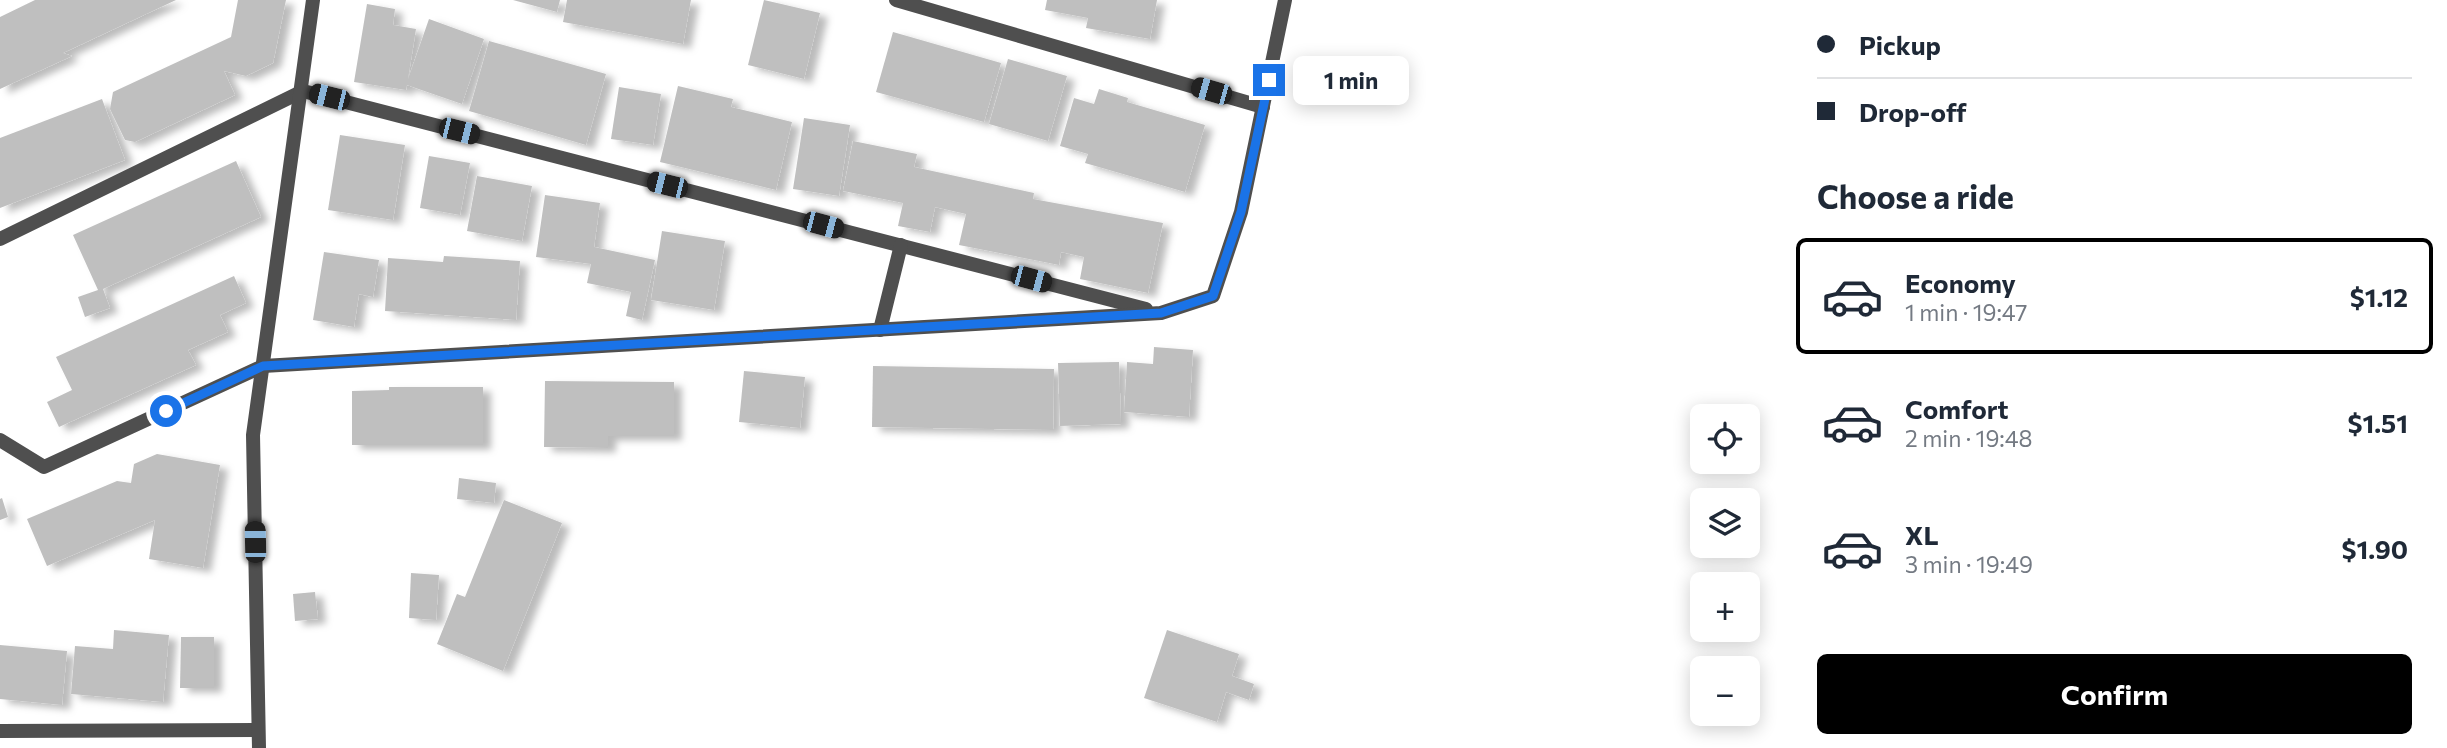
<!DOCTYPE html>
<meta charset="utf-8">
<style>
:root{--surface:#fff;--page:#f2f2f3;--text:#1f2937;--muted:#747a83;--line:#e0e1e3;--accent:#000}
body{margin:0;font-family:Commissioner,sans-serif;background:var(--page);color:var(--text);height:100vh;display:flex;flex-direction:column;font-size:26px;white-space:nowrap}
*{box-sizing:border-box;margin:0}
p{font-size:23px;color:var(--muted)}
.icon{flex:none;width:38px;height:38px;fill:none;stroke:currentColor;stroke-width:2;stroke-linecap:round;stroke-linejoin:round}
.map{position:relative;flex:1;overflow:hidden}
.side{display:flex;flex-direction:column;background:var(--surface);width:665px}
.side>*{flex:none}
.banner{display:grid;align-content:center;height:154px;padding:0 35px;background:var(--surface)}
.buttons{position:absolute;left:1690px;top:404px;display:grid;gap:14px}
.buttons a{display:grid;place-items:center;width:70px;height:70px;border-radius:10px;background:var(--surface);box-shadow:0 4px 18px #0003;font-size:35px}
.end{position:absolute;width:32px;height:32px;margin:-16px;border:9px solid #1a73e8;background:#fff;box-shadow:0 0 0 4px #fff}
.from{border-radius:50%}
.bubble{position:absolute;height:49px;border-radius:10px;background:var(--surface);box-shadow:0 4px 18px #0003;font-size:23px;font-weight:700;line-height:49px;text-align:center}
.car{position:absolute;width:21px;height:42px;margin:-21px -10px;border-radius:9px;box-shadow:0 0 5px 2px #0007;background:linear-gradient(#222 24%,#8ab4d8 0 40%,#222 0 76%,#8ab4d8 0 86%,#222 0)}
.banner b{display:flex;align-items:center;gap:24px;height:66px;font-size:26px}
.banner b+b{border-top:2px solid var(--line)}
.banner i{width:18px;height:18px;background:var(--text)}
ul{padding:0;list-style:none}
li{display:flex;align-items:center;gap:21px;height:116px;margin:0 14px 10px;padding:0 21px;border:4px solid transparent;border-radius:10px}
li div{flex:1}
li b{display:block;font-size:26px}
li em{font-style:normal;font-weight:700}
li.on{border-color:var(--accent)}
li>.icon{width:63px;height:63px;stroke-width:1.5}
h2{padding:0 35px;font-size:32px;line-height:84px}
.cta{display:flex;gap:14px;margin-top:auto;padding:14px 35px}
.cta a{flex:1;height:80px;border-radius:10px;background:var(--accent);color:#fff;font-size:28px;font-weight:700;line-height:80px;text-align:center}
main{display:flex;flex:1;min-height:0}
.map>svg:first-child{display:block}
.building{fill:#bfbfbf;filter:url(#shadow)}
.lines{fill:none;stroke-linecap:round;stroke-linejoin:round}
.street{stroke:#4f4f4f;stroke-width:14}
.route{stroke:#1a73e8;stroke-width:9}
</style>
<main>
<div class="map">
<svg width="1782" height="748" viewBox="0 0 1782 748">
<defs>
<filter id="shadow"><feDropShadow dx="8" dy="4.5" stdDeviation="3.5" flood-color="#0004"/></filter>
</defs>
<rect width="100%" height="100%" fill="#fff"/>
<!-- building -->
<g class="building">
<path d="M35,0H176L63,53L72,56L0,89V17Z"/>
<path d="M238,0H286L273,63L246,76L224,71L235,95L135,142L125,140L110,109L113,92L231,37Z"/>
<path d="M513,0H560L557,12Z"/>
<path d="M567,0H691L683,44L563,22Z"/>
<path d="M764,0L820,13L804,79L748,65Z"/>
<path d="M1047,0H1157L1150,39L1086,28L1088,18L1045,10Z"/>
<path d="M367,4L395,9L393,25L416,29L408,79L429,19L484,39L462,104L407,85L406,90L354,82Z"/>
<path d="M893,32L1001,63L984,122L876,92Z"/>
<path d="M489,41L606,74L586,145L469,111Z"/>
<path d="M1008,59L1067,76L1048,141L989,124Z"/>
<path d="M678,86L733,99L731,107L792,122L776,190L660,162Z"/>
<path d="M619,87L661,94L653,145L611,139Z"/>
<path d="M1099,89L1128,98L1127,102L1205,125L1185,192L1085,163L1088,154L1060,146L1074,98L1094,104Z"/>
<path d="M102,99L125,160L0,208V138Z"/>
<path d="M804,118L850,125L839,196L793,189Z"/>
<path d="M340,135L405,145L393,220L328,210Z"/>
<path d="M853,141L917,154L914,167L1034,193L1033,199L1163,223L1148,293L1080,279L1084,257L1061,252L1059,265L959,245L966,214L935,207L930,232L898,226L903,203L843,191Z"/>
<path d="M429,156L470,163L460,215L420,208Z"/>
<path d="M236,161L261,217L103,289L110,308L85,317L78,297L98,290L73,235Z"/>
<path d="M477,176L532,186L522,241L467,231Z"/>
<path d="M545,195L600,203L594,247L655,260L642,320L626,316L631,292L587,283L591,264L536,257Z"/>
<path d="M662,231L725,241L714,310L651,300Z"/>
<path d="M324,252L379,260L373,297L359,294L354,327L313,320Z"/>
<path d="M444,256L520,261L516,320L385,311L388,258L443,262Z"/>
<path d="M234,276L246,303L220,315L228,332L188,350L196,365L59,427L47,402L72,390L56,357Z"/>
<path d="M1154,347L1193,350L1189,417L1124,412L1127,362L1153,364Z"/>
<path d="M1119,362L1121,424L1060,426L1058,363Z"/>
<path d="M873,366L1054,369L1053,430L872,427Z"/>
<path d="M744,371L805,377L800,428L739,422Z"/>
<path d="M545,381L674,382V436H608V448L544,447Z"/>
<path d="M389,387H483V445H352V391L389,390Z"/>
<path d="M157,454L220,465L203,568L149,559L155,520L47,566L27,519L117,481L131,483L134,464Z"/>
<path d="M459,478L496,483L494,503L457,499Z"/>
<path d="M2,498L8,517L0,520V499Z"/>
<path d="M504,500L562,523L503,671L437,644L457,594L465,597Z"/>
<path d="M411,573L439,575L436,620L409,618Z"/>
<path d="M315,592L318,619L295,621L293,594Z"/>
<path d="M114,630L169,635L163,702L71,694L75,646L113,649Z"/>
<path d="M1167,630L1239,654L1232,676L1254,684L1249,700L1226,692L1217,722L1144,698Z"/>
<path d="M181,637H214V688H180Z"/>
<path d="M0,645L67,651L62,705L0,699Z"/>
</g>
<g class="lines">
<!-- street -->
<g class="street">
<path d="M896,0L1263,107"/>
<path d="M0,239L303,91L1146,309"/>
<path d="M880,330L901,245"/>
<path d="M0,440L44,467L263,366L1161,313L1213,296L1241,212L1285,0"/>
<path d="M0,731L258,730"/>
<path d="M259,748L253,435L313,0"/>
</g>
</g>
<g class="lines">
<!-- route -->
<path class="route" d="M166,411L263,366L1161,313L1213,296L1241,212L1269,80"/>
</g>
</svg>
<div class="buttons">
<a><svg class="icon" aria-label="locate" viewBox="0 0 24 24"><circle cx="12" cy="12" r="6"/><path d="M12 2v4M12 18v4M2 12h4M18 12h4"/></svg></a>
<a><svg class="icon" aria-label="layers" viewBox="0 0 24 24"><path d="M12 4l9 5-9 5-9-5zM3 14l9 5 9-5"/></svg></a>
<a>+</a>
<a>−</a>
</div>
<i class="end from" style="left:166px;top:411px"></i>
<i class="end" style="left:1269px;top:80px"></i>
<div class="bubble" style="left:1293px;top:56px;width:116px">1 min</div>
<i class="car" style="left:1211px;top:91px;rotate:286deg"></i>
<i class="car" style="left:329px;top:97px;rotate:284deg"></i>
<i class="car" style="left:459px;top:131px;rotate:104deg"></i>
<i class="car" style="left:667px;top:185px;rotate:284deg"></i>
<i class="car" style="left:823px;top:225px;rotate:105deg"></i>
<i class="car" style="left:1031px;top:279px;rotate:105deg"></i>
<i class="car" style="left:255px;top:542px;rotate:359deg"></i>
</div>
<section class="side">
<div class="banner">
<b><i class="from"></i>Pickup</b>
<b><i></i>Drop-off</b>
</div>
<h2>Choose a ride</h2>
<ul>
<li class="on"><svg class="icon" aria-label="car" viewBox="0 0 24 24"><path d="M5 17H2v-5l4-1 3-4h7l3 4 3 1v5h-3M9 17h6M6 11h13"/><circle cx="7" cy="17" r="2"/><circle cx="17" cy="17" r="2"/></svg><div><b>Economy</b><p>1 min · 19:47</p></div><em>$1.12</em></li>
<li><svg class="icon" aria-label="car" viewBox="0 0 24 24"><path d="M5 17H2v-5l4-1 3-4h7l3 4 3 1v5h-3M9 17h6M6 11h13"/><circle cx="7" cy="17" r="2"/><circle cx="17" cy="17" r="2"/></svg><div><b>Comfort</b><p>2 min · 19:48</p></div><em>$1.51</em></li>
<li><svg class="icon" aria-label="car" viewBox="0 0 24 24"><path d="M5 17H2v-5l4-1 3-4h7l3 4 3 1v5h-3M9 17h6M6 11h13"/><circle cx="7" cy="17" r="2"/><circle cx="17" cy="17" r="2"/></svg><div><b>XL</b><p>3 min · 19:49</p></div><em>$1.90</em></li>
</ul>
<div class="cta"><a>Confirm</a></div>
</section>
</main>
